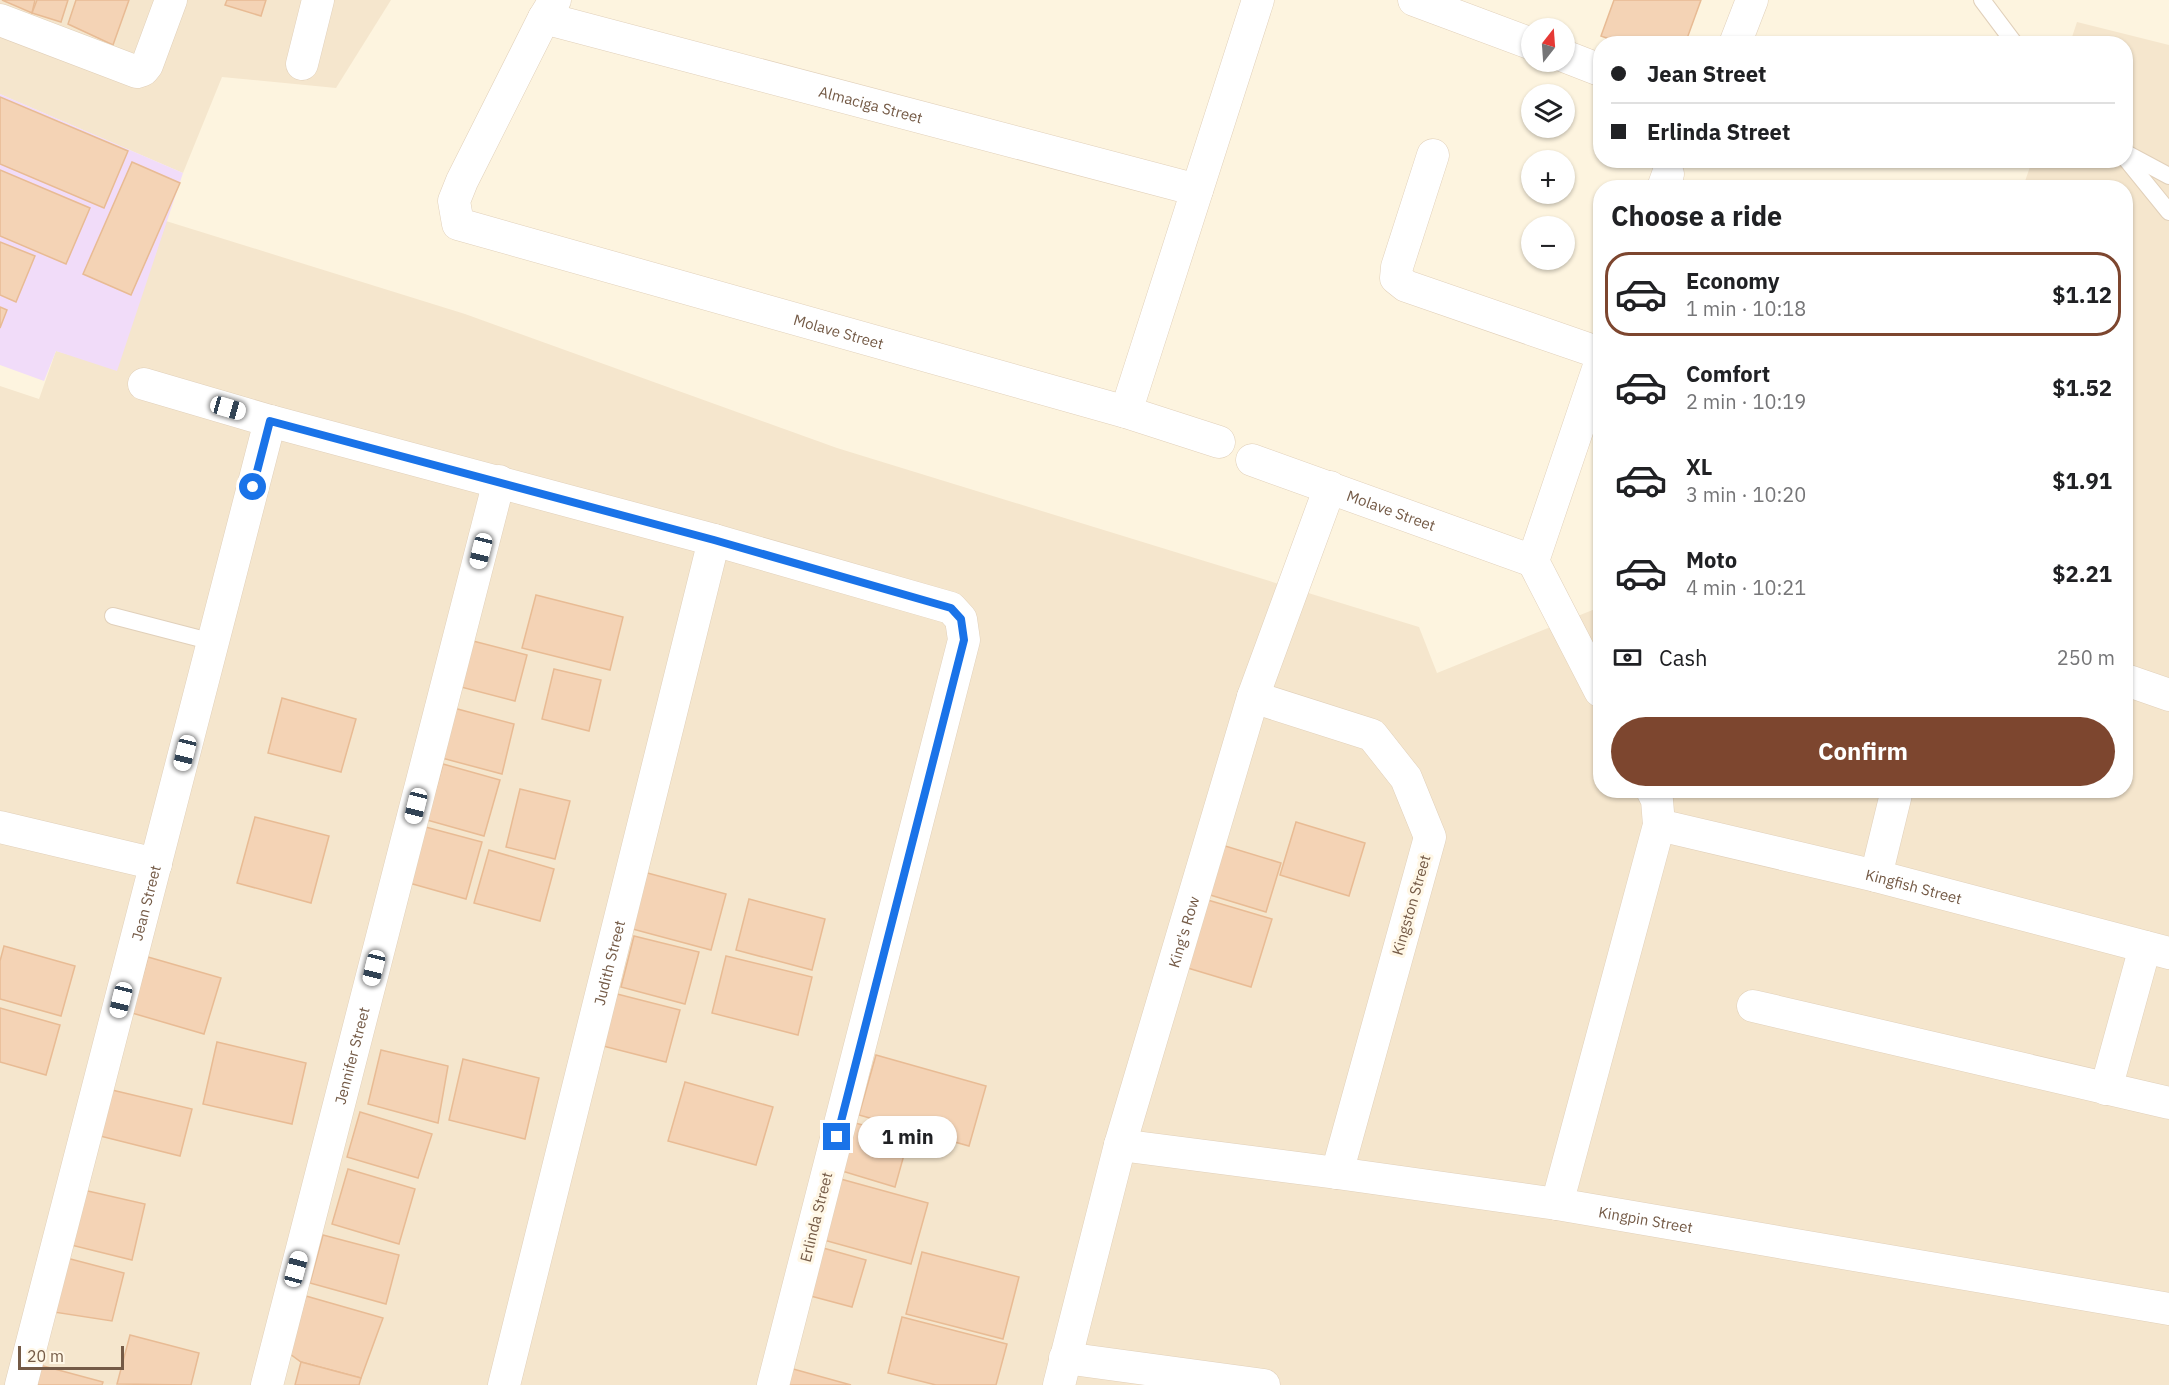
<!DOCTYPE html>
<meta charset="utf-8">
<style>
:root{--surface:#fff;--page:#f2f2f2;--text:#202124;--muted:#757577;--line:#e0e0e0;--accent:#7d462f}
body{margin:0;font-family:"IBM Plex Sans",sans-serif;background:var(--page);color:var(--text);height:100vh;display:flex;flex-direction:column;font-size:22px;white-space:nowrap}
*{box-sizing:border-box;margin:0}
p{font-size:20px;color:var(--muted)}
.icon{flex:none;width:33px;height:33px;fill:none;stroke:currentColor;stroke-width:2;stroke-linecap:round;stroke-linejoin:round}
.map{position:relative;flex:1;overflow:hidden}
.sheet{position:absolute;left:1593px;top:180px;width:540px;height:618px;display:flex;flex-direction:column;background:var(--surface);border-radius:24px;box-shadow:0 2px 4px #0004}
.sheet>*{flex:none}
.guide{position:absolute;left:1593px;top:36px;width:540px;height:132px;border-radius:24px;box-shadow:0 2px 4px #0004;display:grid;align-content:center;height:132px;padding:0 18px;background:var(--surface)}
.needle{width:39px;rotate:17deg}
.buttons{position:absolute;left:1521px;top:18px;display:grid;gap:12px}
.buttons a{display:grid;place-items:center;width:54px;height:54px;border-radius:50%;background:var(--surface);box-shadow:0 2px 4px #0004;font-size:30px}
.scale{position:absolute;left:18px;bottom:15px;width:106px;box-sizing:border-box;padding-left:6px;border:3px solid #745a46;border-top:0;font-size:16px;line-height:21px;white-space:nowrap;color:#745a46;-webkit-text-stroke:4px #fff7e6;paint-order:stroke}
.end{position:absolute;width:27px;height:27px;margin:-14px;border:8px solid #1a73e8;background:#fff;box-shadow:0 0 0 3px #fff}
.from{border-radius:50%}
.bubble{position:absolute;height:42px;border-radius:21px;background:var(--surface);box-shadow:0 2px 4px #0004;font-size:20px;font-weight:700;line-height:42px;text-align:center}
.car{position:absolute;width:18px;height:36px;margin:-18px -9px;border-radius:8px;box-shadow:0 0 4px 2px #0007;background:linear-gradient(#fff 24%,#345 0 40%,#fff 0 76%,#345 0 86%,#fff 0)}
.guide b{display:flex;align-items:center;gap:21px;height:57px;font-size:22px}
.guide b+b{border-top:2px solid var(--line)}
.guide i{width:15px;height:15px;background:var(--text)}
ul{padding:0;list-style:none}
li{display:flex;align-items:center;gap:18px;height:84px;margin:0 12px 9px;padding:0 6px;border:3px solid transparent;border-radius:24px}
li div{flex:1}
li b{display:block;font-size:22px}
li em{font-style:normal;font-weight:700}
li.active{border-color:var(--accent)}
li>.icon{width:54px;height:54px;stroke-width:1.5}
h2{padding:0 18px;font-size:27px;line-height:72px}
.pay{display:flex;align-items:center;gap:15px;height:66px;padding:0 18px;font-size:22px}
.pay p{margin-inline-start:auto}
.primary-button{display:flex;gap:12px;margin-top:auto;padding:12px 18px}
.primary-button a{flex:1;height:69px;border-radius:36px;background:var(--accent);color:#fff;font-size:24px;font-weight:700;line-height:69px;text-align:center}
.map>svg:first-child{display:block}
.residential{fill:#f5e6cd}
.education{fill:#f1dcf9}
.building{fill:#f4d3b5;stroke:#e8bb94;stroke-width:1.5}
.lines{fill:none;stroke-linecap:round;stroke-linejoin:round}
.service-casing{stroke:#e1d0ba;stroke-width:18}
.minor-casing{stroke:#e1d0ba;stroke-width:33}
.service{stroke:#fff;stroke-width:16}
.minor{stroke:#fff;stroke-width:32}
.route{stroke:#1a73e8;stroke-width:8}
.labels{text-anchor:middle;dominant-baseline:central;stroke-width:6;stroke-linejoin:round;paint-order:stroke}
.street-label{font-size:15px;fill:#745a46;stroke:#fff7e6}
</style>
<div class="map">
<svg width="2169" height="1385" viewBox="0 0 2169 1385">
<rect width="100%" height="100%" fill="#fdf4df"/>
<!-- residential -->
<g class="residential">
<path d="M0,0H391L336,88L222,77L183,173L0,94Z"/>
<path d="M2077,22L2169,45V1385H0V386L39,399L56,351L117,368L166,221L465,314L837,448L1419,627L1437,673L1600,607V790H2126V188L2023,187L2032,161L2126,160V44L2070,43Z"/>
</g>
<!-- education -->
<path class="education" d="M0,94L183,173L117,371L56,351L44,381L0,365Z"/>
<!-- building -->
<g class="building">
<path d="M2,0H35L32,13Z"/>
<path d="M37,0H68L61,22L32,13Z"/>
<path d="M76,0H129L113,45L68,24Z"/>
<path d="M227,0H266L261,16L225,5Z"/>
<path d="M1614,0H1701L1685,44H1623L1601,36Z"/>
<path d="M0,97L128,151L104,208L0,164Z"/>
<path d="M132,162L180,183L131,295L83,274Z"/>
<path d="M0,170L90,208L66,264L0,236Z"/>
<path d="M0,242L35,256L16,302L0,295Z"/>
<path d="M0,307L7,310L0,328Z"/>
<path d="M536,595L623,617L610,670L522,648Z"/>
<path d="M473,641L527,655L515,701L461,687Z"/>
<path d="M554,669L601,680L589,731L542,719Z"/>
<path d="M282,698L356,719L341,772L268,753Z"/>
<path d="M450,707L514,724L502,774L438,757Z"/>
<path d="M443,764L500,780L484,836L427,820Z"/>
<path d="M520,789L570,801L555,859L506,847Z"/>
<path d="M255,817L329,836L311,903L237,883Z"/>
<path d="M1296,822L1365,843L1349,896L1280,875Z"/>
<path d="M418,825L482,842L466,899L402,881Z"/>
<path d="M1212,842L1281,863L1266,912L1197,891Z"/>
<path d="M489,850L554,869L540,921L474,903Z"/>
<path d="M640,871L726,894L711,950L625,927Z"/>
<path d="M1201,898L1272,919L1251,987L1181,966Z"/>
<path d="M749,899L825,919L812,970L736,950Z"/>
<path d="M634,936L699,952L685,1004L621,987Z"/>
<path d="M4,946L75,966L61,1016L0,999V961Z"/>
<path d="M726,956L812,977L798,1035L712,1013Z"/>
<path d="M148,957L221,978L204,1034L132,1013Z"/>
<path d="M617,994L680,1010L666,1062L603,1046Z"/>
<path d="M0,1008L60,1025L46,1075L0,1062Z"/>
<path d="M217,1042L306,1063L292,1124L203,1104Z"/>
<path d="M381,1050L448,1066L438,1123L368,1104Z"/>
<path d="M876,1055L986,1086L969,1146L859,1115Z"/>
<path d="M463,1059L539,1078L525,1139L449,1120Z"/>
<path d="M685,1082L773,1107L756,1165L668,1141Z"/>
<path d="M112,1090L192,1109L180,1156L100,1136Z"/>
<path d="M360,1112L432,1134L418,1178L347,1157Z"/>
<path d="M855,1123L909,1137L895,1187L842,1171Z"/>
<path d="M348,1169L415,1189L399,1244L332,1224Z"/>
<path d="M837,1178L928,1203L911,1264L820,1239Z"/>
<path d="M79,1189L145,1204L132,1260L67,1244Z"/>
<path d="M323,1235L399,1255L386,1304L310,1283Z"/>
<path d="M816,1246L866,1260L852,1307L803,1294Z"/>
<path d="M922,1252L1019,1277L1003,1339L906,1314Z"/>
<path d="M59,1256L124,1273L112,1321L47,1311Z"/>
<path d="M306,1296L383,1318L361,1378L301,1362L290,1354Z"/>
<path d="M902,1317L1007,1344L996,1385H936L888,1373Z"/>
<path d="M130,1335L199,1353L191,1385L117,1384Z"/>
<path d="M301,1362L361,1378L359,1385H295Z"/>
<path d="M36,1364L103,1382L102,1385H30Z"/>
<path d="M786,1367L851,1385H780Z"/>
</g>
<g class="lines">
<!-- service casing -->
<g class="service-casing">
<g id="service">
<path d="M1982,0L2015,44"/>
<path d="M2126,153L2169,176"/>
<path d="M2126,159L2169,212"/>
<path d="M113,616L213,642"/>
</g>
</g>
<!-- minor casing -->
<g class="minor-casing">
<g id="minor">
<path id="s1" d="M555,0L544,18L462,181L454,201L458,224L1126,412L1219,442"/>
<path d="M1414,0L1532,44"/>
<path id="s2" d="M544,18L1197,190"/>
<path d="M0,20L137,72L143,70L147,65L171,0"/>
<path d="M1735,44L1752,0"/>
<path d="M1564,56L1600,70"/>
<path d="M302,64L318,0"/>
<path d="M1433,155L1397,267L1396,278L1406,286L1600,353"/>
<path d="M1663,188L1668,174"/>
<path d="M1600,363L1533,561L1600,691"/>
<path d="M144,384L270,421L714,540L951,608L961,619L964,640L773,1385"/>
<path d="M1126,412L1258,0"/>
<path id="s3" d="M1252,460L1533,561"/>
<path d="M2126,680L2169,695"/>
<path d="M1253,697L1372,735L1406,778L1430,837L1337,1173"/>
<path id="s4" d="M1659,825L1876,876L2169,953"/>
<path d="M0,827L156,864"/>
<path d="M1876,876L1897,790"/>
<path d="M1753,1006L2169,1103"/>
<path d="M2106,1089L2145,947"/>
<path id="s5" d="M1120,1145L1337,1173L1557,1204L2169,1309"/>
<path d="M1557,1204L1659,825L1657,800L1652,790"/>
<path d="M1065,1358L1264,1385"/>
<path id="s6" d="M21,1385L270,421"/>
<path id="s7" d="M267,1385L499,481"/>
<path id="s8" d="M504,1385L714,540"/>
<path id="s9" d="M1059,1385L1120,1145L1253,697L1330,487"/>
</g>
</g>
<!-- service -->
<use href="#service" class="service"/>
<!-- minor -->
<use href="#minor" class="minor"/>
</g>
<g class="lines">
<!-- route -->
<path class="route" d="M253,487L270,421L714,540L951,608L961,619L964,640L837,1137"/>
</g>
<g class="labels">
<!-- street labels -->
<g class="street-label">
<text stroke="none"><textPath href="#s2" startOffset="338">Almaciga Street</textPath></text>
<text stroke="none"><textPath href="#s1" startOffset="644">Molave Street</textPath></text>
<text stroke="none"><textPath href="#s3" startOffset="148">Molave Street</textPath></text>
<text stroke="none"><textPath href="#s4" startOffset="262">Kingfish Street</textPath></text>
<text stroke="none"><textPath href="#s6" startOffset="498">Jean Street</textPath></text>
<text transform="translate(1411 905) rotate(-74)">Kingston Street</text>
<text stroke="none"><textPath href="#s9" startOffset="470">King's Row</textPath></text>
<text stroke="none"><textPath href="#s8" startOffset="435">Judith Street</textPath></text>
<text stroke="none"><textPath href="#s7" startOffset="340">Jennifer Street</textPath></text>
<text transform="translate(816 1217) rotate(-76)">Erlinda Street</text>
<text stroke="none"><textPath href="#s5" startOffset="531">Kingpin Street</textPath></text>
</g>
</g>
</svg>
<div class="buttons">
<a><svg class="needle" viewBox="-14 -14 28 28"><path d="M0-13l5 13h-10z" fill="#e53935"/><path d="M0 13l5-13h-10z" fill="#757577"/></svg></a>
<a><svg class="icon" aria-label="layers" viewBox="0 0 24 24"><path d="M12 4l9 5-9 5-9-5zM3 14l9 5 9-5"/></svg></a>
<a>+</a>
<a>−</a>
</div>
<div class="scale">20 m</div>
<i class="end from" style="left:253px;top:487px"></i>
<i class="end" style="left:837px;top:1137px"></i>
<div class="bubble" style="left:858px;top:1116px;width:99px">1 min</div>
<i class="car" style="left:228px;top:408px;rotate:106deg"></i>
<i class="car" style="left:481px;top:551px;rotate:194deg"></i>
<i class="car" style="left:185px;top:753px;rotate:194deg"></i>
<i class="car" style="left:416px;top:806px;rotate:194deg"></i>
<i class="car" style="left:374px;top:968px;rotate:194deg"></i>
<i class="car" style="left:121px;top:1000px;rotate:194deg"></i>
<i class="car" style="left:296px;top:1269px;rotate:15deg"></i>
<div class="guide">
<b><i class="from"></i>Jean Street</b>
<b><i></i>Erlinda Street</b>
</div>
<section class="sheet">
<h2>Choose a ride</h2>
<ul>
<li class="active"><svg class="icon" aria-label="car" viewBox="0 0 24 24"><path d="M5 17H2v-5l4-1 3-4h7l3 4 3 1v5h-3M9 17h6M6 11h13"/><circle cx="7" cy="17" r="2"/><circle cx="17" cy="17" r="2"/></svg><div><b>Economy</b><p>1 min · 10:18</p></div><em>$1.12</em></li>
<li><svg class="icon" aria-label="car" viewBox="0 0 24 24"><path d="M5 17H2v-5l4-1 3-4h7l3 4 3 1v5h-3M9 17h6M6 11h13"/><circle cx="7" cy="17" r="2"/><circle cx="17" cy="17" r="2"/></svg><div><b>Comfort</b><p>2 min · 10:19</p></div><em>$1.52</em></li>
<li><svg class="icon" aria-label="car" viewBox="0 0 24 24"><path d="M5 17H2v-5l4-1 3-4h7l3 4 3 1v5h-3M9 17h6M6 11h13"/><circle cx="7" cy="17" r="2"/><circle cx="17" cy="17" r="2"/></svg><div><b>XL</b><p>3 min · 10:20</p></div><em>$1.91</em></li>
<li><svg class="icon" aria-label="car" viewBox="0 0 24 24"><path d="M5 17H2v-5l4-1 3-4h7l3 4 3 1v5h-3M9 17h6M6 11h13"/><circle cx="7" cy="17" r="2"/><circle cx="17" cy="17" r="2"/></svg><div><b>Moto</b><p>4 min · 10:21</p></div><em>$2.21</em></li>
</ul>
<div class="pay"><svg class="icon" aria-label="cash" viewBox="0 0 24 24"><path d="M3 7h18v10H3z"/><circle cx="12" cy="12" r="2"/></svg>Cash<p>250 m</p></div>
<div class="primary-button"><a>Confirm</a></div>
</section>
</div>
